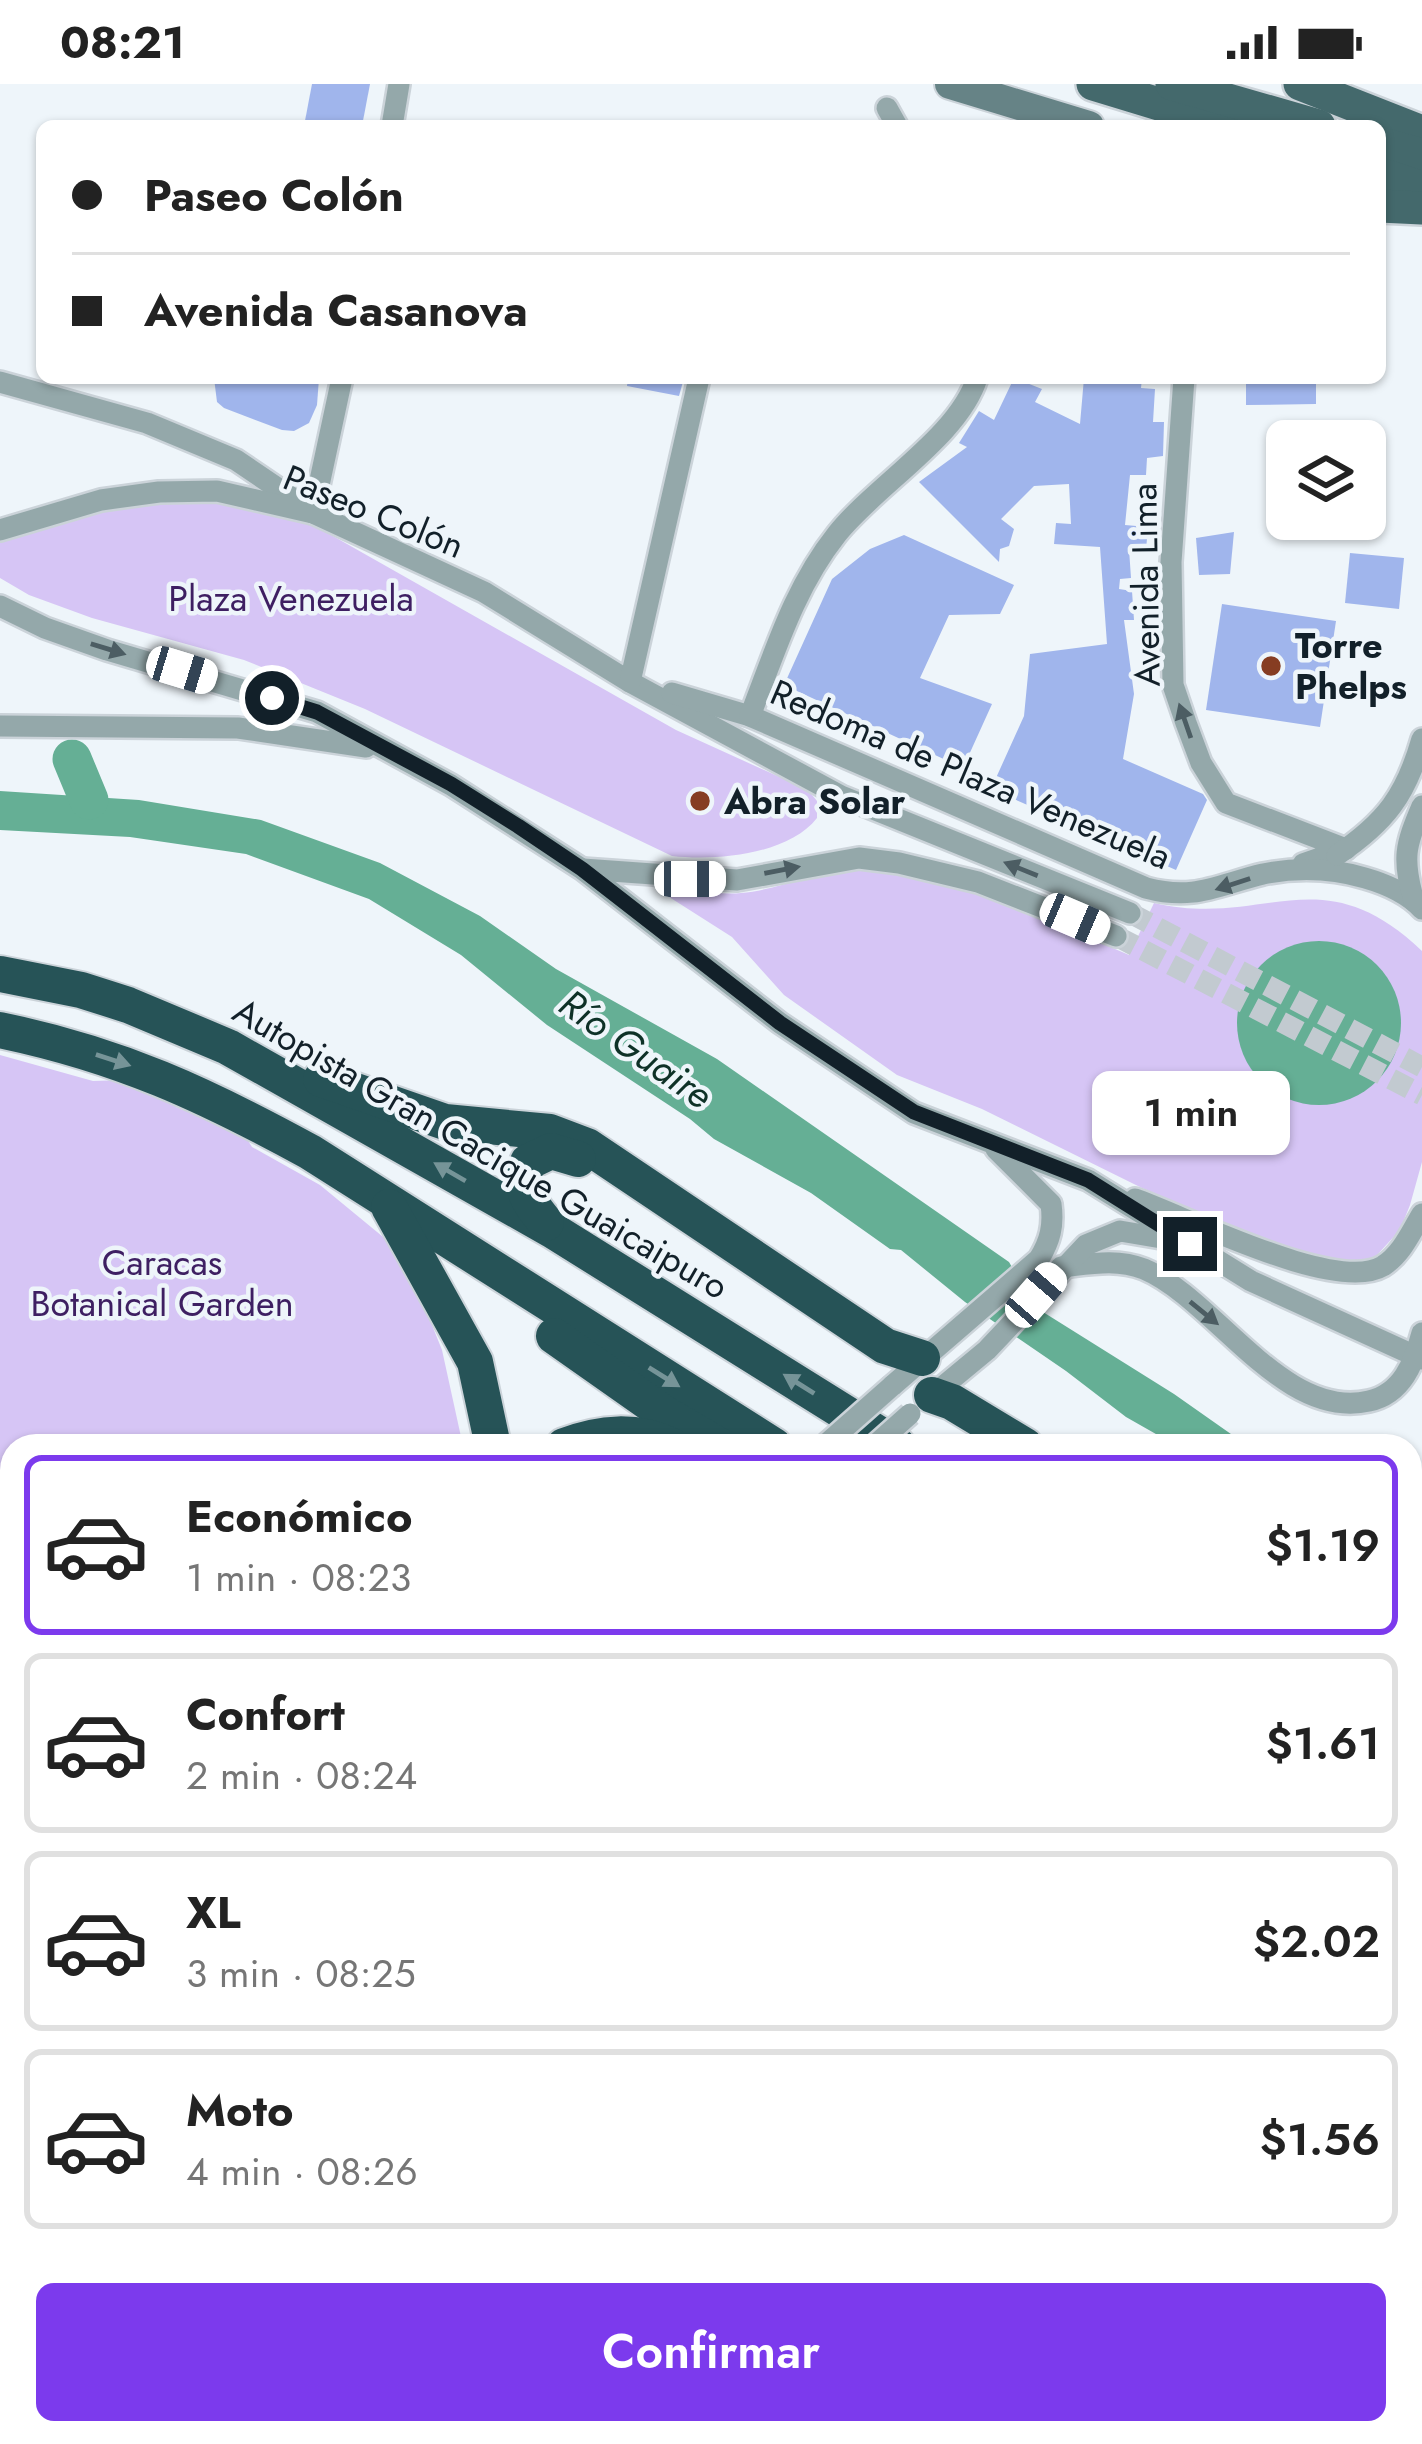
<!DOCTYPE html>
<html lang="es">
<meta charset="utf-8">
<style>
:root{--surface:#fff;--page:#f6f6f6;--text:#222;--muted:#767676;--line:#e0e0e0;--accent:#7c3aed}
body{margin:0;font-family:Jost,sans-serif;background:var(--page);color:var(--text);height:100vh;display:flex;flex-direction:column;font-size:45px;white-space:nowrap}
*{box-sizing:border-box;margin:0}
p{font-size:39px;color:var(--muted)}
.icon{flex:none;width:66px;height:66px;fill:none;stroke:currentColor;stroke-width:2;stroke-linecap:round;stroke-linejoin:round}
.map{position:relative;flex:1;overflow:hidden}
.details{position:absolute;left:0px;top:1350px;width:1422px;height:1011px;display:flex;flex-direction:column;background:var(--surface);border-radius:36px 36px 0 0;box-shadow:0 3px 9px #0004}
.details>*{flex:none}
.guide{position:absolute;left:36px;top:36px;width:1350px;height:264px;border-radius:18px;box-shadow:0 3px 9px #0004;display:grid;align-content:center;height:264px;padding:0 36px;background:var(--surface)}
.fabs{position:absolute;left:1266px;top:336px;display:grid;gap:24px}
.fabs a{display:grid;place-items:center;width:120px;height:120px;border-radius:18px;background:var(--surface);box-shadow:0 3px 9px #0004;font-size:60px}
.end{position:absolute;width:54px;height:54px;margin:-27px;border:15px solid #122029;background:#fff;box-shadow:0 0 0 6px #fff}
.from{border-radius:50%}
.bubble{position:absolute;height:84px;border-radius:18px;background:var(--surface);box-shadow:0 3px 9px #0004;font-size:39px;font-weight:600;line-height:84px;text-align:center}
.car{position:absolute;width:36px;height:72px;margin:-36px -18px;border-radius:15px;box-shadow:0 0 9px 3px #0007;background:linear-gradient(#fff 24%,#345 0 40%,#fff 0 76%,#345 0 86%,#fff 0)}
.guide b{display:flex;align-items:center;gap:42px;height:114px;font-size:45px}
.guide b+b{border-top:3px solid var(--line)}
.guide i{width:30px;height:30px;background:var(--text)}
ul{padding:21px 0 0;list-style:none}
li{display:flex;align-items:center;gap:36px;height:180px;margin:0 24px 18px;padding:0 12px;border:6px solid var(--line);border-radius:18px}
li div{flex:1}
li b{display:block;font-size:45px}
li em{font-style:normal;font-weight:600}
li.on{border-color:var(--accent)}
li>.icon{width:108px;height:108px;stroke-width:1.5}
.button{display:flex;gap:24px;margin-top:auto;padding:24px 36px}
.button a{flex:1;height:138px;border-radius:18px;background:var(--accent);color:#fff;font-size:48px;font-weight:600;line-height:138px;text-align:center}
.status{display:flex;justify-content:space-between;align-items:center;height:84px;padding:0 60px;background:var(--surface);direction:ltr}
.status svg{height:33px;fill:currentColor}
.map>svg:first-child{display:block}
.green{fill:#d6c5f5}
.water{fill:#65af95}
.lines{fill:none;stroke-linecap:round;stroke-linejoin:round}
.river{stroke:#65af95;stroke-width:39}
.building{fill:#a0b5ec}
.street-tunnel{stroke:#c2cad0;stroke-width:21;stroke-dasharray:21 10;stroke-linecap:butt}
.street-casing{stroke:#cbd3d9;stroke-width:26}
.secondary-casing{stroke:#cbd3d9;stroke-width:34}
.primary-casing{stroke:#cbd3d9;stroke-width:38}
.highway-casing{stroke:#cbd3d9;stroke-width:40}
.street{stroke:#94a8aa;stroke-width:21}
.secondary{stroke:#668386;stroke-width:30}
.primary{stroke:#44696c;stroke-width:33}
.highway{stroke:#265357;stroke-width:36}
.street-bridge-casing{stroke:#cbd3d9;stroke-width:26;stroke-linecap:butt}
.street-bridge{stroke:#94a8aa;stroke-width:21}
.oneway{fill:#4c5d63}
.oneway2{fill:#769498}
.route{stroke:#122029;stroke-width:15}
.poi-dot{fill:#863d22;stroke:#eef5fa;stroke-width:4.5}
.labels{text-anchor:middle;dominant-baseline:central;stroke-width:9;stroke-linejoin:round;paint-order:stroke}
.street-label{font-size:36px;fill:#122029;stroke:#eef5fa}
.park-label{font-size:36px;fill:#3e1f62;stroke:#eef5fa}
.poi-label{font-size:36px;font-weight:bold;fill:#122029;stroke:#eef5fa;text-anchor:start}
.water-label{font-size:39px;font-style:italic;fill:#0e3127;stroke:#eef5fa}
</style>
<div class="status"><b>08:21</b><svg viewBox="0 0 49 12"><path d="M0 12V9h3v3zM5 12V6h3v6zM10 12V3h3v9zM15 12V0h3v12zM26 1h20v11H26zM47 4h2v5h-2z"/></svg></div>
<div class="map">
<svg width="1422" height="2360" viewBox="0 0 1422 2360">
<rect width="100%" height="100%" fill="#eef5fa"/>
<!-- green -->
<g class="green">
<path d="M196,415L247,423L317,443L676,646L808,706L817,717V734C788,771 715,777 672,772L365,625L244,576L92,534L29,511L0,494V454L121,420Z"/>
<path d="M843,780C942,790 1037,832 1129,871L1154,819C1266,845 1320,770 1422,867V1078L1410,1121L1400,1146L1377,1171L1364,1178L1315,1177L1142,1104L982,1025L897,991L784,911L732,853L666,811C685,802 718,812 741,809C776,806 810,791 843,780Z"/>
<path d="M0,971L93,997L125,996L171,1016L176,1023L245,1052L252,1063L320,1101L388,1157L422,1216L442,1266L463,1362H12V2129L0,2142Z"/>
</g>
<!-- water -->
<g class="water">
<path d="M0,707L139,716L261,736L380,779L480,832L556,885L717,975L1009,1178L1035,1223L1174,1310L1248,1362H1177L1126,1333L1066,1287L965,1218L901,1166L890,1165L811,1109L714,1055L690,1035L547,941L461,871L369,815L246,770L130,753L0,746Z"/>
<circle cx="1319" cy="939" r="82"/>
<path d="M1410,2329L1422,2351V2360H1327L1322,2349H1410Z"/>
</g>
<g class="lines">
<!-- river -->
<path class="river" d="M72,675L89,716"/>
</g>
<!-- building -->
<g class="building">
<path d="M312,0H370L362,42H304Z"/>
<path d="M214,294H319L317,321L309,339L294,347L282,346L224,324L217,318Z"/>
<path d="M628,294H684L679,312L627,302Z"/>
<path d="M1014,294L1042,305L1035,318L1080,340L1084,294H1142L1141,304L1155,305L1153,338H1164L1163,372L1147,374L1146,391H1130L1125,441L1148,443L1146,466L1129,465L1131,494L1120,495L1119,505L1132,507L1134,536H1124L1134,610L1123,675L1203,710L1207,716L1176,786L991,705L1024,632L1030,570L1107,560L1100,463L1054,460L1056,439L1071,440L1069,400L1034,402L1001,435L1014,445L1009,462L1000,465L999,478L919,398L967,363L959,359L979,327L994,336Z"/>
<path d="M1246,294H1316V320L1246,321Z"/>
<path d="M1234,448L1230,490L1199,491L1196,454Z"/>
<path d="M904,451L1014,501L1000,530L949,531L920,594L992,620L963,684L784,601L832,495L870,465Z"/>
<path d="M1350,469L1404,474L1399,525L1345,519Z"/>
<path d="M1222,520L1336,537L1320,643L1206,626Z"/>
</g>
<g class="lines">
<!-- street-tunnel -->
<g class="street-tunnel">
<path d="M1130,829L1422,983"/>
<path d="M1116,852L1422,1011"/>
</g>
<!-- street casing -->
<g class="street-casing">
<g id="street">
<path d="M887,24L897,42"/>
<path d="M392,42L399,0"/>
<path d="M1184,294L1171,478L1173,601L1186,639L1201,679L1226,719L1346,765L1303,780"/>
<path d="M0,298L147,339L236,376L298,418"/>
<path d="M313,429L342,294"/>
<path d="M0,446L101,416L159,408L217,407L313,429L484,508L630,598L841,712L1130,829"/>
<path d="M0,522L45,544L107,566L317,628L451,701L582,785L780,939L914,1029L1088,1096L1251,1197L1422,1275"/>
<path d="M630,598L699,294"/>
<path d="M672,609L750,632L1146,804C1195,817 1217,801 1263,790C1298,783 1331,784 1365,794C1386,800 1407,809 1422,825"/>
<path d="M750,632C775,568 794,504 837,450C876,401 959,352 977,294"/>
<path d="M0,642L238,644L366,663"/>
<path d="M1337,771C1386,738 1406,711 1422,655"/>
<path d="M583,785L737,796L859,774L899,779L978,798L1116,852"/>
<path d="M1414,817C1402,775 1405,762 1422,722"/>
<path d="M1135,1115C1189,1134 1336,1210 1383,1182C1402,1170 1411,1148 1422,1130"/>
<path d="M1061,1183C1089,1180 1117,1174 1144,1185C1215,1215 1283,1337 1369,1317C1402,1310 1414,1279 1422,1249"/>
<path d="M892,1302L1039,1175C1050,1157 1054,1142 1051,1120L996,1065"/>
<path d="M929,1314L987,1266L1086,1161L1120,1147L1173,1156"/>
</g>
</g>
<!-- secondary casing -->
<g class="secondary-casing">
<g id="secondary">
<path d="M950,0L1089,42"/>
<path d="M1269,2349L1274,2360"/>
</g>
</g>
<!-- primary casing -->
<g class="primary-casing">
<g id="primary">
<path d="M1093,0L1231,42"/>
<path d="M1172,0L1319,42"/>
<path d="M1300,0L1422,48"/>
<path d="M1380,59L1422,71"/>
<path d="M1380,90L1422,104"/>
<path d="M1380,122L1422,124"/>
</g>
</g>
<!-- highway casing -->
<g class="highway-casing">
<g id="highway">
<path d="M0,890L81,906L128,921L228,963L552,1146L898,1362"/>
<path d="M0,946C120,971 204,1010 310,1068L774,1362"/>
<path d="M321,995L445,1038L550,1048L587,1062L885,1262L922,1274"/>
<path d="M389,1123L475,1278L493,1362"/>
<path d="M546,1139C529,1118 517,1105 528,1078L551,1067L578,1075"/>
<path d="M554,1252L662,1328L720,1362"/>
<path d="M932,1311L952,1318L1025,1362"/>
<path d="M564,1362C601,1348 636,1345 672,1362"/>
<path d="M1410,2003L1422,2029"/>
<path d="M1410,2187L1422,2217"/>
</g>
</g>
<!-- street -->
<use href="#street" class="street"/>
<!-- secondary -->
<use href="#secondary" class="secondary"/>
<!-- primary -->
<use href="#primary" class="primary"/>
<!-- highway -->
<use href="#highway" class="highway"/>
<!-- street-bridge casing -->
<g class="street-bridge-casing">
<g id="street-bridge">
<path d="M824,1362L892,1302"/>
<path d="M874,1362L910,1330"/>
</g>
</g>
<!-- street-bridge -->
<use href="#street-bridge" class="street-bridge"/>
</g>
<!-- one-way arrows -->
<defs><path id="oneway-solid" d="M-6-.8H1V-3.2L6.5 0L1 3.2V.8H-6Z" transform="scale(3)"/></defs>
<g class="oneway">
<use href="#oneway-solid" transform="translate(108 565) rotate(17)"/>
<use href="#oneway-solid" transform="translate(1185 637) rotate(-109)"/>
<use href="#oneway-solid" transform="translate(1021 785) rotate(-158)"/>
<use href="#oneway-solid" transform="translate(782 786) rotate(-11)"/>
<use href="#oneway-solid" transform="translate(1233 800) rotate(162)"/>
<use href="#oneway-solid" transform="translate(1204 1229) rotate(39)"/>
</g>
<g class="oneway2">
<use href="#oneway-solid" transform="translate(113 976) rotate(18)"/>
<use href="#oneway-solid" transform="translate(450 1088) rotate(-150)"/>
<use href="#oneway-solid" transform="translate(664 1293) rotate(32)"/>
<use href="#oneway-solid" transform="translate(799 1300) rotate(-148)"/>
</g>
<g class="lines">
<!-- route -->
<path class="route" d="M272,614L317,628L451,700L518,742L582,785L780,939L914,1028L1088,1096L1190,1160"/>
</g>
<!-- markers -->
<g class="poi-dot">
<circle cx="1271" cy="582" r="12"/>
<circle cx="700" cy="717" r="12"/>
</g>
<g class="labels">
<!-- street labels -->
<g class="street-label">
<text transform="translate(374 427) rotate(22)">Paseo Colón</text>
<text transform="translate(1145 501) rotate(-91)">Avenida Lima</text>
<text transform="translate(971 690) rotate(23)">Redoma de Plaza Venezuela</text>
<text transform="translate(481 1064) rotate(30)">Autopista Gran Cacique Guaicaipuro</text>
</g>
<!-- park labels -->
<g class="park-label">
<text x="291" y="514">Plaza Venezuela</text>
<text x="162" y="1178">Caracas<tspan x="162" dy="41">Botanical Garden</tspan></text>
</g>
<!-- poi labels -->
<g class="poi-label">
<text x="1295" y="561">Torre<tspan x="1295" dy="41">Phelps</tspan></text>
<text x="724" y="717">Abra Solar</text>
</g>
<!-- water labels -->
<g class="water-label">
<text transform="translate(636 965) rotate(35)">Río Guaire</text>
</g>
</g>
</svg>
<div class="fabs">
<a><svg class="icon" aria-label="layers" viewBox="0 0 24 24"><path d="M12 4l9 5-9 5-9-5zM3 14l9 5 9-5"/></svg></a>
</div>
<i class="end from" style="left:272px;top:614px"></i>
<i class="end" style="left:1190px;top:1160px"></i>
<div class="bubble" style="left:1092px;top:987px;width:198px">1 min</div>
<i class="car" style="left:182px;top:586px;rotate:107deg"></i>
<i class="car" style="left:690px;top:795px;rotate:90deg"></i>
<i class="car" style="left:1075px;top:835px;rotate:113deg"></i>
<i class="car" style="left:1036px;top:1211px;rotate:41deg"></i>
<div class="guide">
<b><i class="from"></i>Paseo Colón</b>
<b><i></i>Avenida Casanova</b>
</div>
<section class="details">
<ul>
<li class="on"><svg class="icon" aria-label="car" viewBox="0 0 24 24"><path d="M5 17H2v-5l4-1 3-4h7l3 4 3 1v5h-3M9 17h6M6 11h13"/><circle cx="7" cy="17" r="2"/><circle cx="17" cy="17" r="2"/></svg><div><b>Económico</b><p>1 min · 08:23</p></div><em>$1.19</em></li>
<li><svg class="icon" aria-label="car" viewBox="0 0 24 24"><path d="M5 17H2v-5l4-1 3-4h7l3 4 3 1v5h-3M9 17h6M6 11h13"/><circle cx="7" cy="17" r="2"/><circle cx="17" cy="17" r="2"/></svg><div><b>Confort</b><p>2 min · 08:24</p></div><em>$1.61</em></li>
<li><svg class="icon" aria-label="car" viewBox="0 0 24 24"><path d="M5 17H2v-5l4-1 3-4h7l3 4 3 1v5h-3M9 17h6M6 11h13"/><circle cx="7" cy="17" r="2"/><circle cx="17" cy="17" r="2"/></svg><div><b>XL</b><p>3 min · 08:25</p></div><em>$2.02</em></li>
<li><svg class="icon" aria-label="car" viewBox="0 0 24 24"><path d="M5 17H2v-5l4-1 3-4h7l3 4 3 1v5h-3M9 17h6M6 11h13"/><circle cx="7" cy="17" r="2"/><circle cx="17" cy="17" r="2"/></svg><div><b>Moto</b><p>4 min · 08:26</p></div><em>$1.56</em></li>
</ul>
<div class="button"><a>Confirmar</a></div>
</section>
</div>
